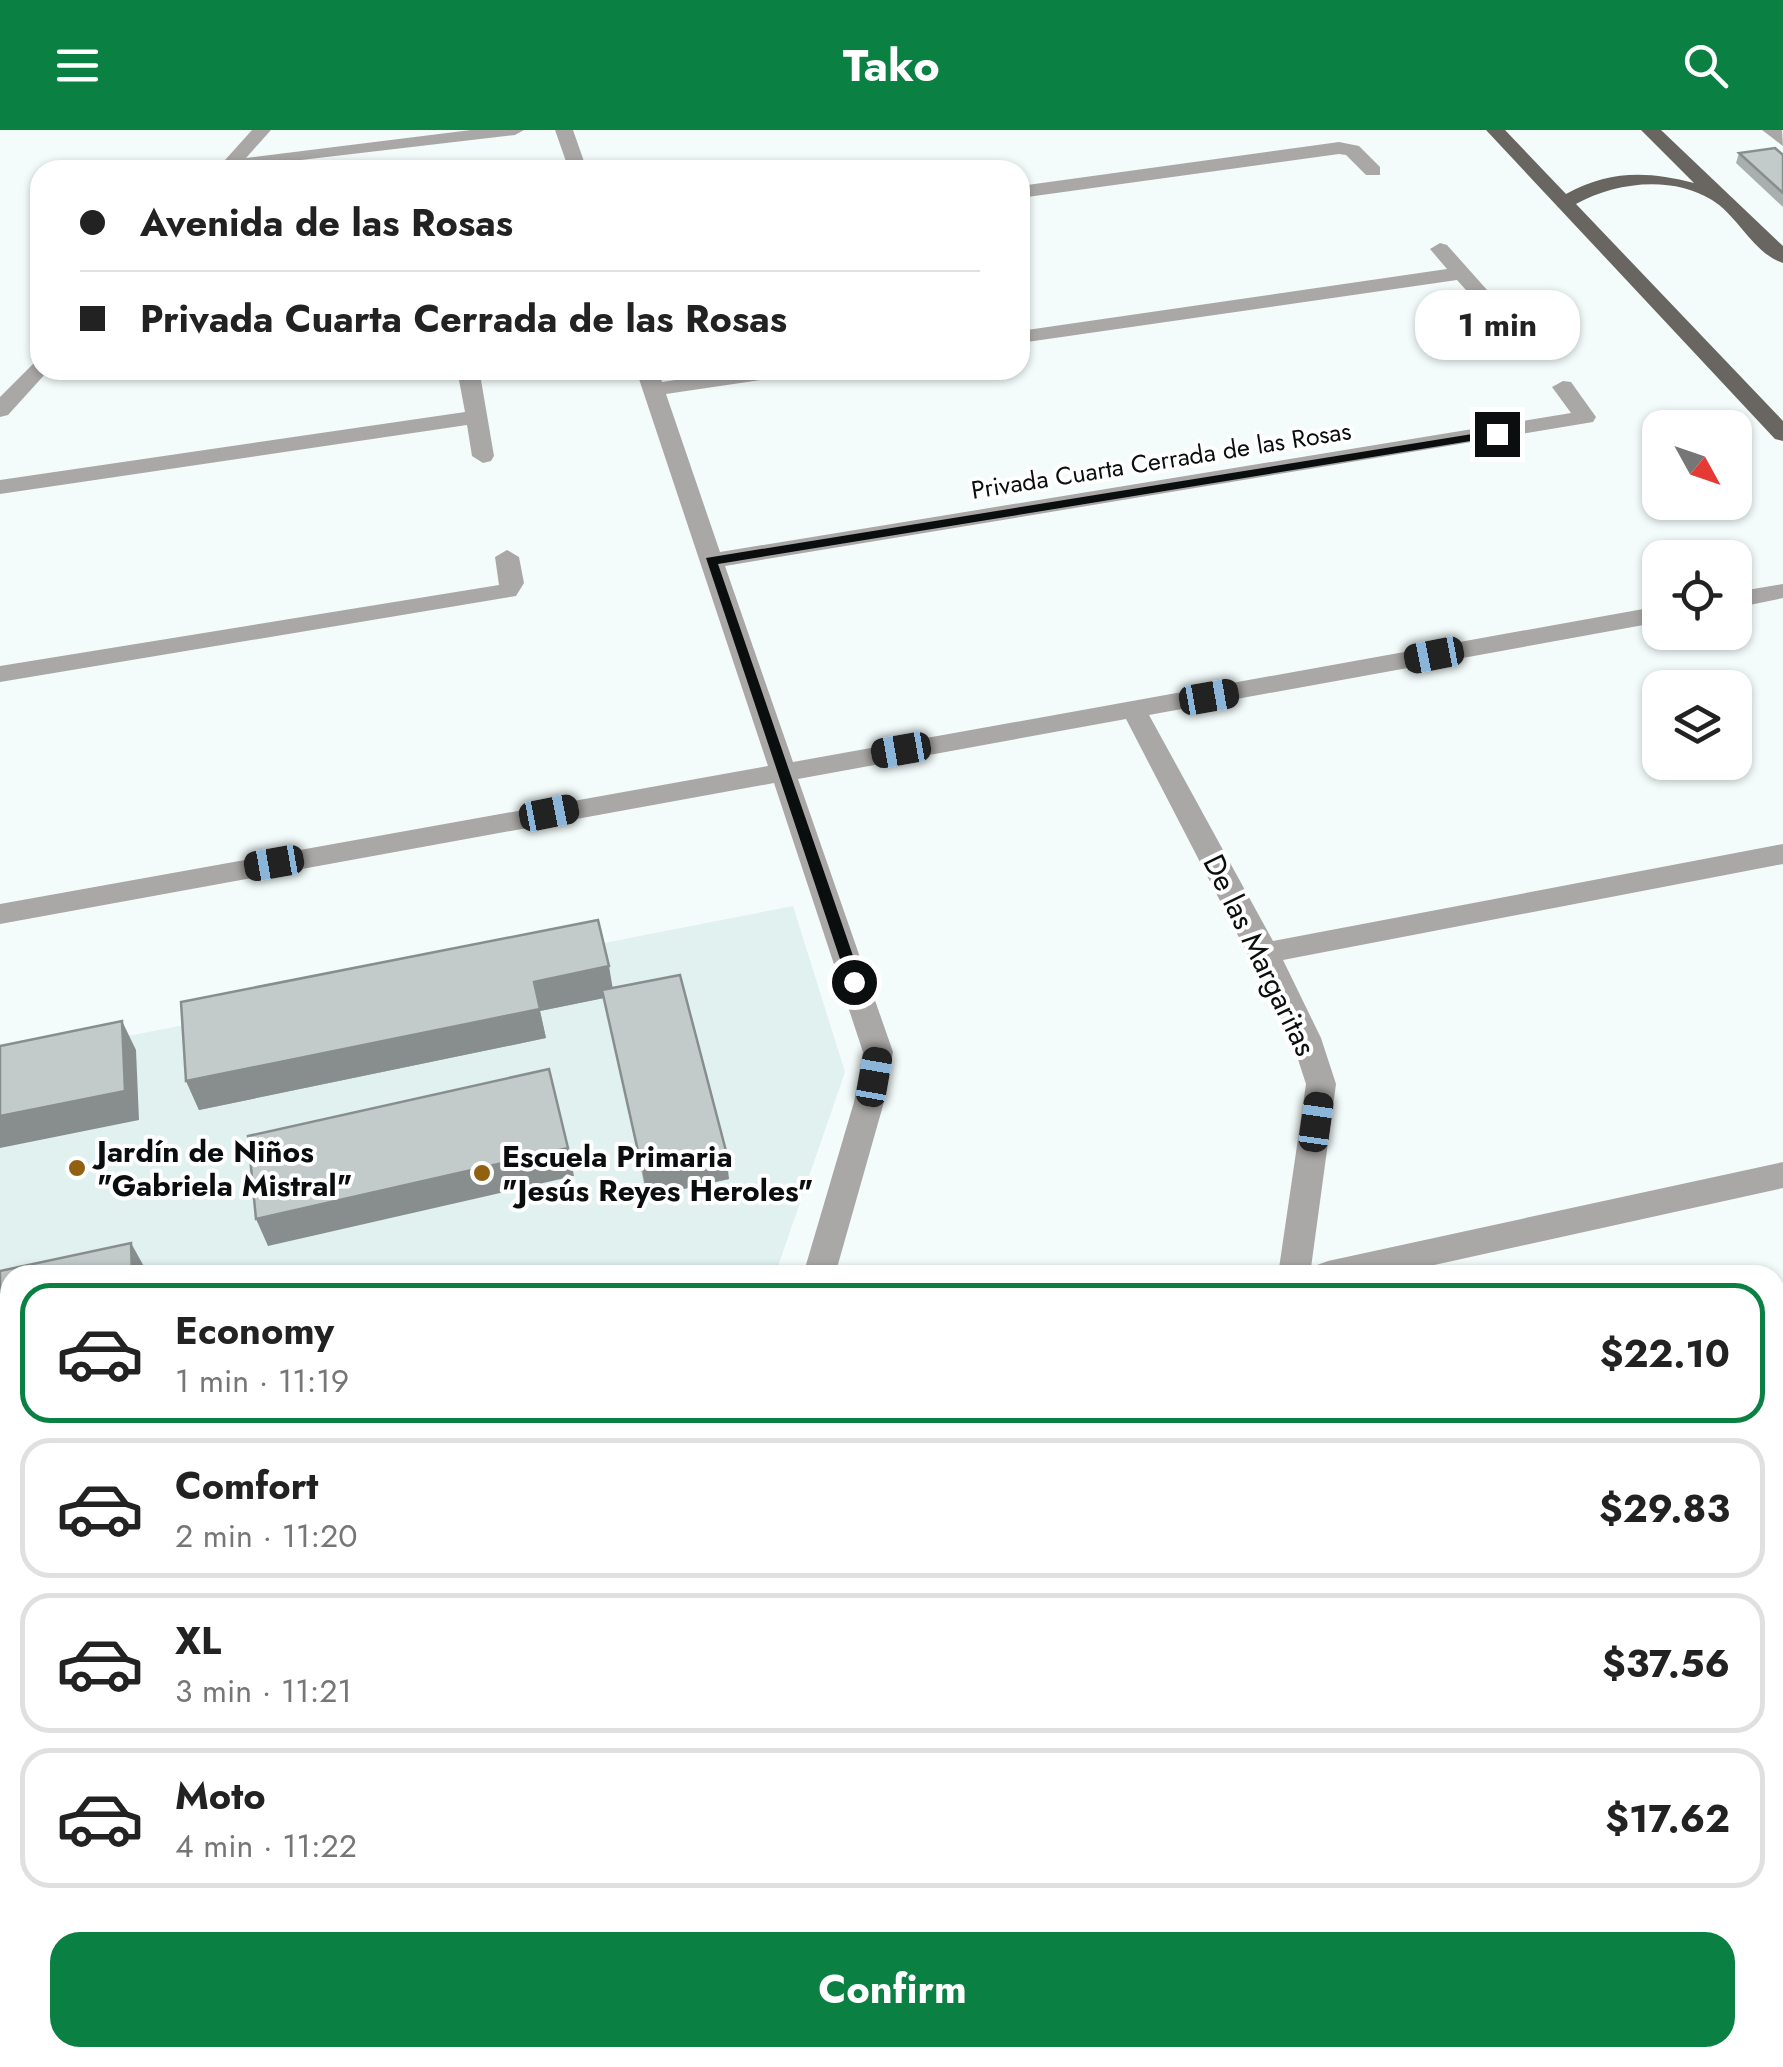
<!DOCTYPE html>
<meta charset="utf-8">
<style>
:root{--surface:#fff;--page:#f6f6f6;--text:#222;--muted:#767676;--line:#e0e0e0;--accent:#0b8043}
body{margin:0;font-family:Jost,sans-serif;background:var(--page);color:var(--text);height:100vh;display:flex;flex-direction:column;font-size:38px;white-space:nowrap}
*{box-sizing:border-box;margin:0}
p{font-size:32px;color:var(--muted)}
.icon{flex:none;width:55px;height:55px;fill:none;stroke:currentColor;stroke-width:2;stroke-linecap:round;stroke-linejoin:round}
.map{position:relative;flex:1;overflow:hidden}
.sheet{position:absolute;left:0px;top:1135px;width:1785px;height:802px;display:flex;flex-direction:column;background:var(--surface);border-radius:30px 30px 0 0;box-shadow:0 2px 8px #0004}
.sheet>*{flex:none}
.top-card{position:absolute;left:30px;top:30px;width:1000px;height:220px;border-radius:30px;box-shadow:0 2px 8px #0004;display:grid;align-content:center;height:220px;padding:0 50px;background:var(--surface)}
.needle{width:65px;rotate:130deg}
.tools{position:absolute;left:1642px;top:280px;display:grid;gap:20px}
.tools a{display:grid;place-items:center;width:110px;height:110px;border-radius:20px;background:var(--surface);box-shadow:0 2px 8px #0004;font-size:50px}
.end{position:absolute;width:45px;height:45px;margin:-22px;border:12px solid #0b0e0e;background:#fff;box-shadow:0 0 0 5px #fff}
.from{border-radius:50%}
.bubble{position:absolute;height:70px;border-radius:30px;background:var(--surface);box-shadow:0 2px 8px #0004;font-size:32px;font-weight:700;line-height:70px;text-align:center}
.car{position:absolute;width:30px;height:60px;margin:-30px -15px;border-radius:12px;box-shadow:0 0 8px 2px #0007;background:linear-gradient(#222 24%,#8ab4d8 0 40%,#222 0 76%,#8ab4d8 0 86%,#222 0)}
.top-card b{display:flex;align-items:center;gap:35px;height:95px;font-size:38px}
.top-card b+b{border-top:2px solid var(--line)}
.top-card i{width:25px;height:25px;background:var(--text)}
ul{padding:18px 0 0;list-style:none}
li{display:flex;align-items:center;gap:30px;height:140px;margin:0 20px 15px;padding:0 30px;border:5px solid var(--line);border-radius:30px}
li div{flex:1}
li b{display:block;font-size:38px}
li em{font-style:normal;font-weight:700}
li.on{border-color:var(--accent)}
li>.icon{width:90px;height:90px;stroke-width:1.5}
.action{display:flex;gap:20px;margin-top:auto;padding:20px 50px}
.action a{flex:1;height:115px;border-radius:30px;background:var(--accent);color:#fff;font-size:40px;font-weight:700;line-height:115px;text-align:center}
header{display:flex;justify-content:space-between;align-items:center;height:130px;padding:0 50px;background:var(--accent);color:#fff;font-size:45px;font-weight:700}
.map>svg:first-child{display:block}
.built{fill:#e0f1f0}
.green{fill:#ebc9a3}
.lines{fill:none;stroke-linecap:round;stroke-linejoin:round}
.path{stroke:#a5abab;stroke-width:8;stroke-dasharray:2.5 9;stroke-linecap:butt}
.minor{fill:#aaa8a6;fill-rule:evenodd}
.major{fill:#696662;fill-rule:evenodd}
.wall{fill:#a8afae}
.shaded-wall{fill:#888e8d}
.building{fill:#c3cbca;stroke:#888e8d;stroke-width:2.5}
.route{fill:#0b0e0e}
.poi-dot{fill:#926011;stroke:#fff;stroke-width:4}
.labels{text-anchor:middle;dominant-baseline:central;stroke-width:8;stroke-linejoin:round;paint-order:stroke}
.far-street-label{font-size:25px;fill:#0b0e0e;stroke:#fff}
.street-label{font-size:30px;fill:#0b0e0e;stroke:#fff}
.poi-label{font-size:30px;font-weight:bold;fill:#0b0e0e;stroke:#fff;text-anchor:start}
</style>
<header><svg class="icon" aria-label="menu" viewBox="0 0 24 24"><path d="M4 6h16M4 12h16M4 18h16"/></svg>Tako<svg class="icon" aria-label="search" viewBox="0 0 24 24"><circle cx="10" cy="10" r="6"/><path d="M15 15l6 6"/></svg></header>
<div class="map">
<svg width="1783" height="1937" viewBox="0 0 1783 1937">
<rect width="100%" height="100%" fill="#f3fbfb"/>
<!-- built -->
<path class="built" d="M793,776L845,942L775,1145H10V1278L0,1280V931Z"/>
<!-- green -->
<path class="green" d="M10,1278V1928H525L522,1937H0V1280Z"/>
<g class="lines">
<!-- path -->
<g class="path">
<path d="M0,1329L10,1327"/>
<path d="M0,1700L10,1698"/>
<path d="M0,1797L10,1796"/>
<path d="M146,1928V1937"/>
<path d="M358,1937L361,1928"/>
</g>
<!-- minor -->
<g class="minor">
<path d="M252,0H271L246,28L471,0H524L515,5L216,40Z"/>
<path d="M555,0H573L587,40H569Z"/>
<path d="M1762,0H1782L1783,16Z"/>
<path d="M1339,12L1359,16L1380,37V45H1366L1346,25L1339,24L1020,68V56Z"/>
<path d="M1440,113L1447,115L1496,170V178H1482L1457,150L1020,213V201L1447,139L1430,119Z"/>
<path d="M40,232V240L47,242L8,285L0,287V267L33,234Z"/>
<path d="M636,240H658L662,252L743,240H799L788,246L666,264L720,422L1571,283L1552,257L1563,251L1571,252L1596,287L1593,292L725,436L793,632L1660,476V492L1149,585L1273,811L1783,714V734L1283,830L1321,908L1336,954L1310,1145H1278L1306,954L1291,908L1126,589L798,649L893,922L884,972L835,1145H803L854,972L863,922L774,653L0,794V774L768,636Z"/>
<path d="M470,244L481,250L494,326L491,331L483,333L472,326L467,295L0,364V350L465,282L459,250Z"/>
<path d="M507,420L519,427L524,453L516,466L0,552V536L499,455L495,427Z"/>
<path d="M1783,454V468L1735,478V462Z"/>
<path d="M1783,1032V1058L1389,1145H1312L1317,1135L1328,1131Z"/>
<path d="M1783,1479V1513L1775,1515V1481Z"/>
<path d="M568,1928H610L608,1937H566Z"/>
<path d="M1530,1928H1626L1630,1937H1526Z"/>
</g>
<!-- major -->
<path class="major" d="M1486,0H1505L1566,64C1609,40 1648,41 1694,53L1641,0H1661L1783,116V133C1754,124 1738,86 1712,70C1672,45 1615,52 1576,74L1783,291V311L1775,309Z"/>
</g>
<!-- wall -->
<g class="wall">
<path d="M1739,23L1783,25V77L1736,33Z"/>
<path d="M613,858L729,1049L647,1067L604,868L540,881L546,908L199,980L186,951Z"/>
</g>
<!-- shaded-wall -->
<g class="shaded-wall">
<path d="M609,836L614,866L540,881L546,908L199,980L186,951L534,852Z"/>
<path d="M122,891L136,920L139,990L0,1018V986Z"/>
<path d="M568,1018L574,1046L268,1116L256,1089Z"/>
<path d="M726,1021L729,1049L647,1067L642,1039Z"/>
<path d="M131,1113L146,1140V1145H132Z"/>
<path d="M10,1223V1253L0,1255V1225Z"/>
</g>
<!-- building -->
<g class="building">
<path d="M1775,18L1783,25V63L1739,23Z"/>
<path d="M598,790L609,836L534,852L540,879L186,951L181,872Z"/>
<path d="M680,845L726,1021L642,1039L602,860Z"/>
<path d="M122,891L125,961L0,986V916Z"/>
<path d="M549,939L568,1018L256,1089L248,1006Z"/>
<path d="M131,1113L132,1145H10V1223L0,1225V1141Z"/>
</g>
<!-- route -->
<path class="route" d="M1497,300L1501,306L718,434L862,852L849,856L706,428Z"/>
<!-- markers -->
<g class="poi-dot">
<circle cx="77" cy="1038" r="10"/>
<circle cx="482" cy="1043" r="10"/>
</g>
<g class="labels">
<!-- far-street labels -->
<g class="far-street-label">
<text transform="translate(1161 330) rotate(-9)">Privada Cuarta Cerrada de las Rosas</text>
</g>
<!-- street labels -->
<g class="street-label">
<text transform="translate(1260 825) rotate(64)">De las Margaritas</text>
</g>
<!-- poi labels -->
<g class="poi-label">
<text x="97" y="1021">Jardín de Niños<tspan x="97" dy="34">"Gabriela Mistral"</tspan></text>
<text x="502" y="1026">Escuela Primaria<tspan x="502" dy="34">"Jesús Reyes Heroles"</tspan></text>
</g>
</g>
</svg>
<div class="tools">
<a><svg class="needle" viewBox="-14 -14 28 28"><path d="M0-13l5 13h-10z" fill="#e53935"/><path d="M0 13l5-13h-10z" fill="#767676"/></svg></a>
<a><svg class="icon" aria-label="locate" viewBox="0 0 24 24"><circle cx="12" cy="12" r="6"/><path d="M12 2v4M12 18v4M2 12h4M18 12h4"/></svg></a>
<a><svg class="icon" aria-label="layers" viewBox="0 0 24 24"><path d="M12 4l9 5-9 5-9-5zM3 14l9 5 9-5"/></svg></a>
</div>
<i class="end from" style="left:854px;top:852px"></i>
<i class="end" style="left:1497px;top:304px"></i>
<div class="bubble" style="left:1415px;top:160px;width:165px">1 min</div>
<i class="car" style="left:1434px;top:525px;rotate:259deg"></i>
<i class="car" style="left:1209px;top:567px;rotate:80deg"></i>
<i class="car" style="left:901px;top:620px;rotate:260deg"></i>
<i class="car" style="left:549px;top:683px;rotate:79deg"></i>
<i class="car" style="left:274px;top:733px;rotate:260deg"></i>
<i class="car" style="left:874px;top:947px;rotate:10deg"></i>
<i class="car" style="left:1316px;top:992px;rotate:8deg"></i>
<div class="top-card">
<b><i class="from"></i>Avenida de las Rosas</b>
<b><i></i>Privada Cuarta Cerrada de las Rosas</b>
</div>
<section class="sheet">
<ul>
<li class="on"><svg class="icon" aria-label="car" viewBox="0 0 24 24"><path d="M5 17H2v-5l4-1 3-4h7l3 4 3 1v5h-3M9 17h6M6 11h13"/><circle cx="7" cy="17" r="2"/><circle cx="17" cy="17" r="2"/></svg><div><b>Economy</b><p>1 min · 11:19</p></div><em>$22.10</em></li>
<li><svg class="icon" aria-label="car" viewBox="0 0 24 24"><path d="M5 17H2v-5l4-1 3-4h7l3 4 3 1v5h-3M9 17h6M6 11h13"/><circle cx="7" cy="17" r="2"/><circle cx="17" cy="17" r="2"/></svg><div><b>Comfort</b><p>2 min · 11:20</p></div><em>$29.83</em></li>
<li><svg class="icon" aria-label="car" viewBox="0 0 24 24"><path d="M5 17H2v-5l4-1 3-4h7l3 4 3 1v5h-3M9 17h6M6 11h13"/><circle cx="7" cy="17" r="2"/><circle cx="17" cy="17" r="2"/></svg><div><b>XL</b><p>3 min · 11:21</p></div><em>$37.56</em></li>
<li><svg class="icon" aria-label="car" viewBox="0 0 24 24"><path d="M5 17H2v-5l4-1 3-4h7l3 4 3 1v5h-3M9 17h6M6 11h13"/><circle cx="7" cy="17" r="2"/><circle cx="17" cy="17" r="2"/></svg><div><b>Moto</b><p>4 min · 11:22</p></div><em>$17.62</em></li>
</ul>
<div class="action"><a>Confirm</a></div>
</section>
</div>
